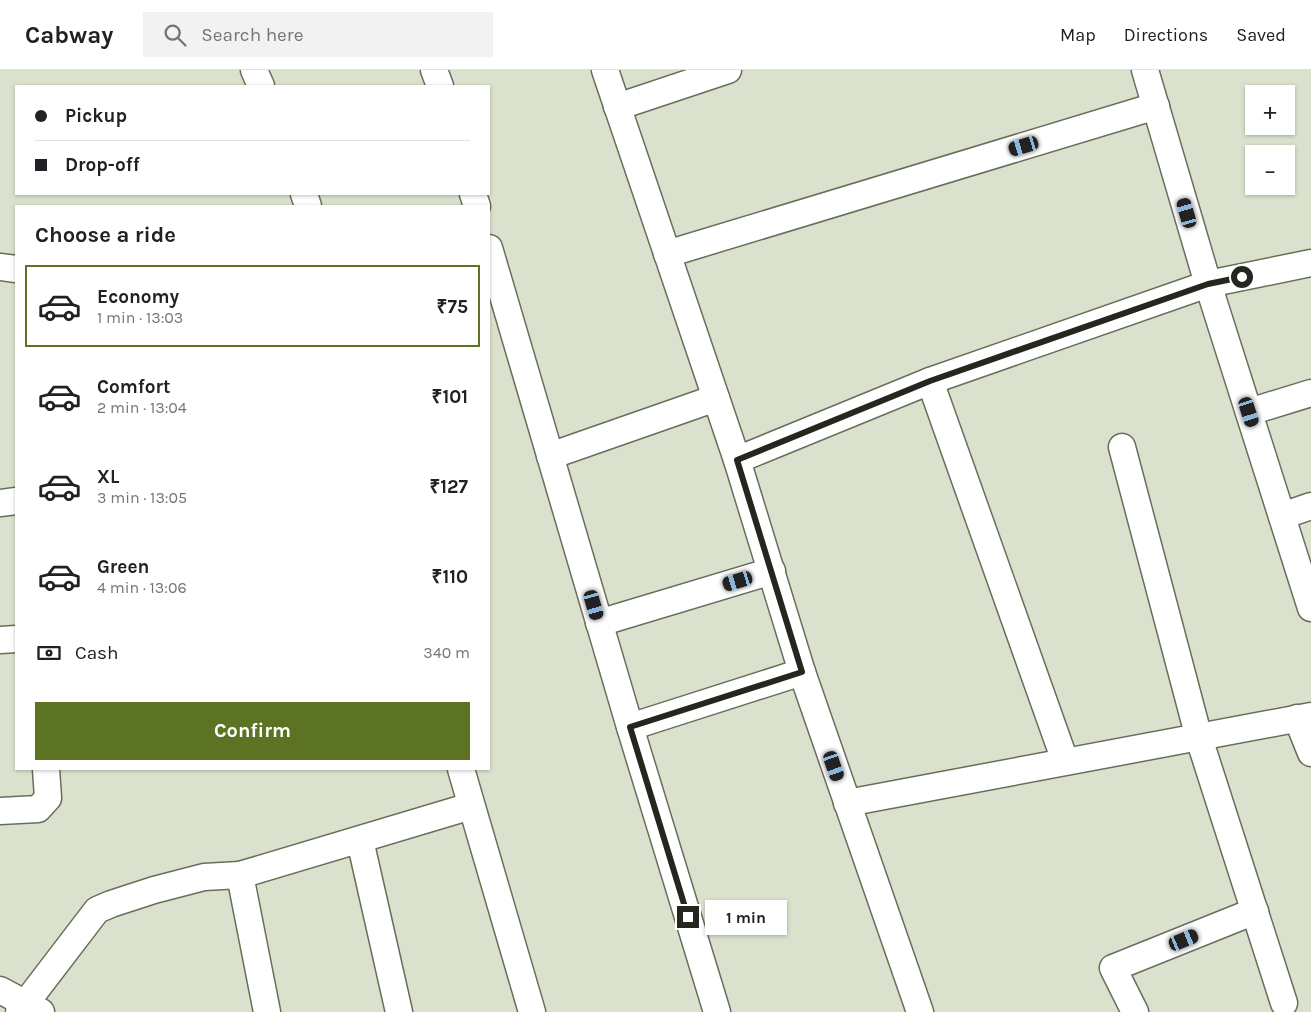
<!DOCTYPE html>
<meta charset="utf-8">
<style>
:root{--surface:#fff;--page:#f2f2f2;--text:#202124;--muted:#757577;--line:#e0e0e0;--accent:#5d7324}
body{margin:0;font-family:Karla,sans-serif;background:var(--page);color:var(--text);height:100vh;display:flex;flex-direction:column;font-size:19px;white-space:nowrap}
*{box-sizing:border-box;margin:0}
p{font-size:16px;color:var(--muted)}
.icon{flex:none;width:28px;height:28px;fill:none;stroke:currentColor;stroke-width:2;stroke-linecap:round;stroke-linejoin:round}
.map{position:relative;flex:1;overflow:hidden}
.panel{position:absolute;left:15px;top:135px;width:475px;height:565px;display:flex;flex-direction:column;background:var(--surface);border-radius:0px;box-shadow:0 1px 4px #0004}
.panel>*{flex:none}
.top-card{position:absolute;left:15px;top:15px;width:475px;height:110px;border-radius:0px;box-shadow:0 1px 4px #0004;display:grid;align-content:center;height:110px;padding:0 20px;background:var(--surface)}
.fabs{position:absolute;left:1245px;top:15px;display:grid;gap:10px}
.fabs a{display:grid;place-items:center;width:50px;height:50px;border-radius:0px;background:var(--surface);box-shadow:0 1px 4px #0004;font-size:25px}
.end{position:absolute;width:22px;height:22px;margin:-11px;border:6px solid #242720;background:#fff;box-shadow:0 0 0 2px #fff}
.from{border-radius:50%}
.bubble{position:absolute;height:35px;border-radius:0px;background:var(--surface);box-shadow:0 1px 4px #0004;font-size:16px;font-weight:700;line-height:35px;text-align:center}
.car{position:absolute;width:15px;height:30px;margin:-15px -8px;border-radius:6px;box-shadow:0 0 4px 1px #0007;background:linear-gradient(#222 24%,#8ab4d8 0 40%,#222 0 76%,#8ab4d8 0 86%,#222 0)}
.top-card b{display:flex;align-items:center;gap:18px;height:48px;font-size:19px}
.top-card b+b{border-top:1px solid var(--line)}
.top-card i{width:12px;height:12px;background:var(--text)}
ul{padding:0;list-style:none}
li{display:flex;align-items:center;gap:15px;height:82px;margin:0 10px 8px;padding:0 10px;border:2px solid transparent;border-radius:0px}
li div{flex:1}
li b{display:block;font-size:19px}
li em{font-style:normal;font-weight:700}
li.selected{border-color:var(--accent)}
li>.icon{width:45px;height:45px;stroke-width:1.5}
h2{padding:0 20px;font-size:22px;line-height:60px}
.pay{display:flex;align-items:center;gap:12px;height:55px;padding:0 20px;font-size:19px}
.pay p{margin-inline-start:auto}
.button{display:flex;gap:10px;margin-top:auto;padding:10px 20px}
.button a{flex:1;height:58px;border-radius:0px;background:var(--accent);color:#fff;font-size:20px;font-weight:700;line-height:58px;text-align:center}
header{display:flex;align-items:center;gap:30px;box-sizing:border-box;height:70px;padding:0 25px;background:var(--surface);border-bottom:1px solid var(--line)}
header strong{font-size:24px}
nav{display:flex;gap:28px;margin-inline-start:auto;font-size:18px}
.search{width:350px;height:45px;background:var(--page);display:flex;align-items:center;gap:12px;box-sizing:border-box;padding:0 18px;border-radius:0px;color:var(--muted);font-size:19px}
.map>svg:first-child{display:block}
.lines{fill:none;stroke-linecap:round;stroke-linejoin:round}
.street-casing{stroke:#686e5c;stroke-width:29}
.street{stroke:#fff;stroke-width:26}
.route{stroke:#242720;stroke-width:6}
</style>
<header>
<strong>Cabway</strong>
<div class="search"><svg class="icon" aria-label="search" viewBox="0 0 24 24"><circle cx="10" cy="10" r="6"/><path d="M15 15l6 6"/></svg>Search here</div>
<nav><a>Map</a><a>Directions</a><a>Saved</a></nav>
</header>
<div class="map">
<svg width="1311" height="942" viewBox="0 0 1311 942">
<rect width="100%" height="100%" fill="#dae2cd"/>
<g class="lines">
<!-- street casing -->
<g class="street-casing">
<g id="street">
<path d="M254,0L261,16"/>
<path d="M434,0L440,16"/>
<path d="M605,0L737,390L930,311L1065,691"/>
<path d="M1145,0L1208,214L1311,538"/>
<path d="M617,37L728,0"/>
<path d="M304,124L308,136"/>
<path d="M473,124L477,136"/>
<path d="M489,178L630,657L717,942"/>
<path d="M667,184L1156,36"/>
<path d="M0,197L16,199"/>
<path d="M930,311L1208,214L1311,193"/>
<path d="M1249,342L1311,323"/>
<path d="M1122,377L1199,668L1284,933"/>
<path d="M550,386L716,328"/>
<path d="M737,390L802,602L920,942"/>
<path d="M0,433L16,431"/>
<path d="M1282,446L1311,436"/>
<path d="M599,553L772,501"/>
<path d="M0,570L16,569"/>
<path d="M1297,648L1311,683"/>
<path d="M630,657L802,602"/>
<path d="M461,699L532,942"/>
<path d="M847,733L1311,646"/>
<path d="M0,741L38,739L48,728L46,699"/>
<path d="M360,770L399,942"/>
<path d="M0,920L41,942"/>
<path d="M19,942L97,840L111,834L154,820L204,807L240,805"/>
<path d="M267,942L240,805L471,736"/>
<path d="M1135,942L1113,898L1255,841"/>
</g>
</g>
<!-- street -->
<use href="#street" class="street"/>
</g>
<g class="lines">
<!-- route -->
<path class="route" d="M688,847L630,657L802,602L737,390L930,311L1208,214L1242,207"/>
</g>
</svg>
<div class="fabs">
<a>+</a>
<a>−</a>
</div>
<i class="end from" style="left:1242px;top:207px"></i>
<i class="end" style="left:688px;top:847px"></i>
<div class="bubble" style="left:705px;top:830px;width:82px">1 min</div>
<i class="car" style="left:1024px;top:76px;rotate:253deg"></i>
<i class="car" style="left:1187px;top:143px;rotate:344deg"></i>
<i class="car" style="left:1249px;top:342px;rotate:162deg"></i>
<i class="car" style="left:738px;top:511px;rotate:253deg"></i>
<i class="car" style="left:594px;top:535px;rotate:164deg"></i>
<i class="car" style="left:834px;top:696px;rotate:161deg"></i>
<i class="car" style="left:1184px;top:870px;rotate:68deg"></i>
<div class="top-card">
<b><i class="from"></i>Pickup</b>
<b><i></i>Drop-off</b>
</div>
<section class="panel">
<h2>Choose a ride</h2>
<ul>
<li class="selected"><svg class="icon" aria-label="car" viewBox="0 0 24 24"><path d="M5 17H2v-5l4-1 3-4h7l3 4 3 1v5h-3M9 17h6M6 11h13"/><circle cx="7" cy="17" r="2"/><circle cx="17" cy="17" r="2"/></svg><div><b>Economy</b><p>1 min · 13:03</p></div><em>₹75</em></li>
<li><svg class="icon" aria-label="car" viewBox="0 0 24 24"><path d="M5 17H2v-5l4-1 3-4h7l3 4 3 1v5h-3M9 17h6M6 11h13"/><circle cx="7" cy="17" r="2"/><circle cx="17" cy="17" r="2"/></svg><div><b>Comfort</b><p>2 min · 13:04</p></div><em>₹101</em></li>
<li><svg class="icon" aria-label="car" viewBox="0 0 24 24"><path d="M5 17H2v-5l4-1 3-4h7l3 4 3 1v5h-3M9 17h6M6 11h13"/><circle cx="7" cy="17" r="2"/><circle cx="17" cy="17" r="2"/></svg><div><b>XL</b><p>3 min · 13:05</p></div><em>₹127</em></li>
<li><svg class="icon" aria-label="car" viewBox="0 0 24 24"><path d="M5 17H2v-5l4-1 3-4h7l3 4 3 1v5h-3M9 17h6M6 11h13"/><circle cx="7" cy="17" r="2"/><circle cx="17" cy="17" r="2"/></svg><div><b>Green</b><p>4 min · 13:06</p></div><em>₹110</em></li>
</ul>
<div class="pay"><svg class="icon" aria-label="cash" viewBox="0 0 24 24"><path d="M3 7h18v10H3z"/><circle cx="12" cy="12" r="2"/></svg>Cash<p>340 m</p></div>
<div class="button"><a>Confirm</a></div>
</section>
</div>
